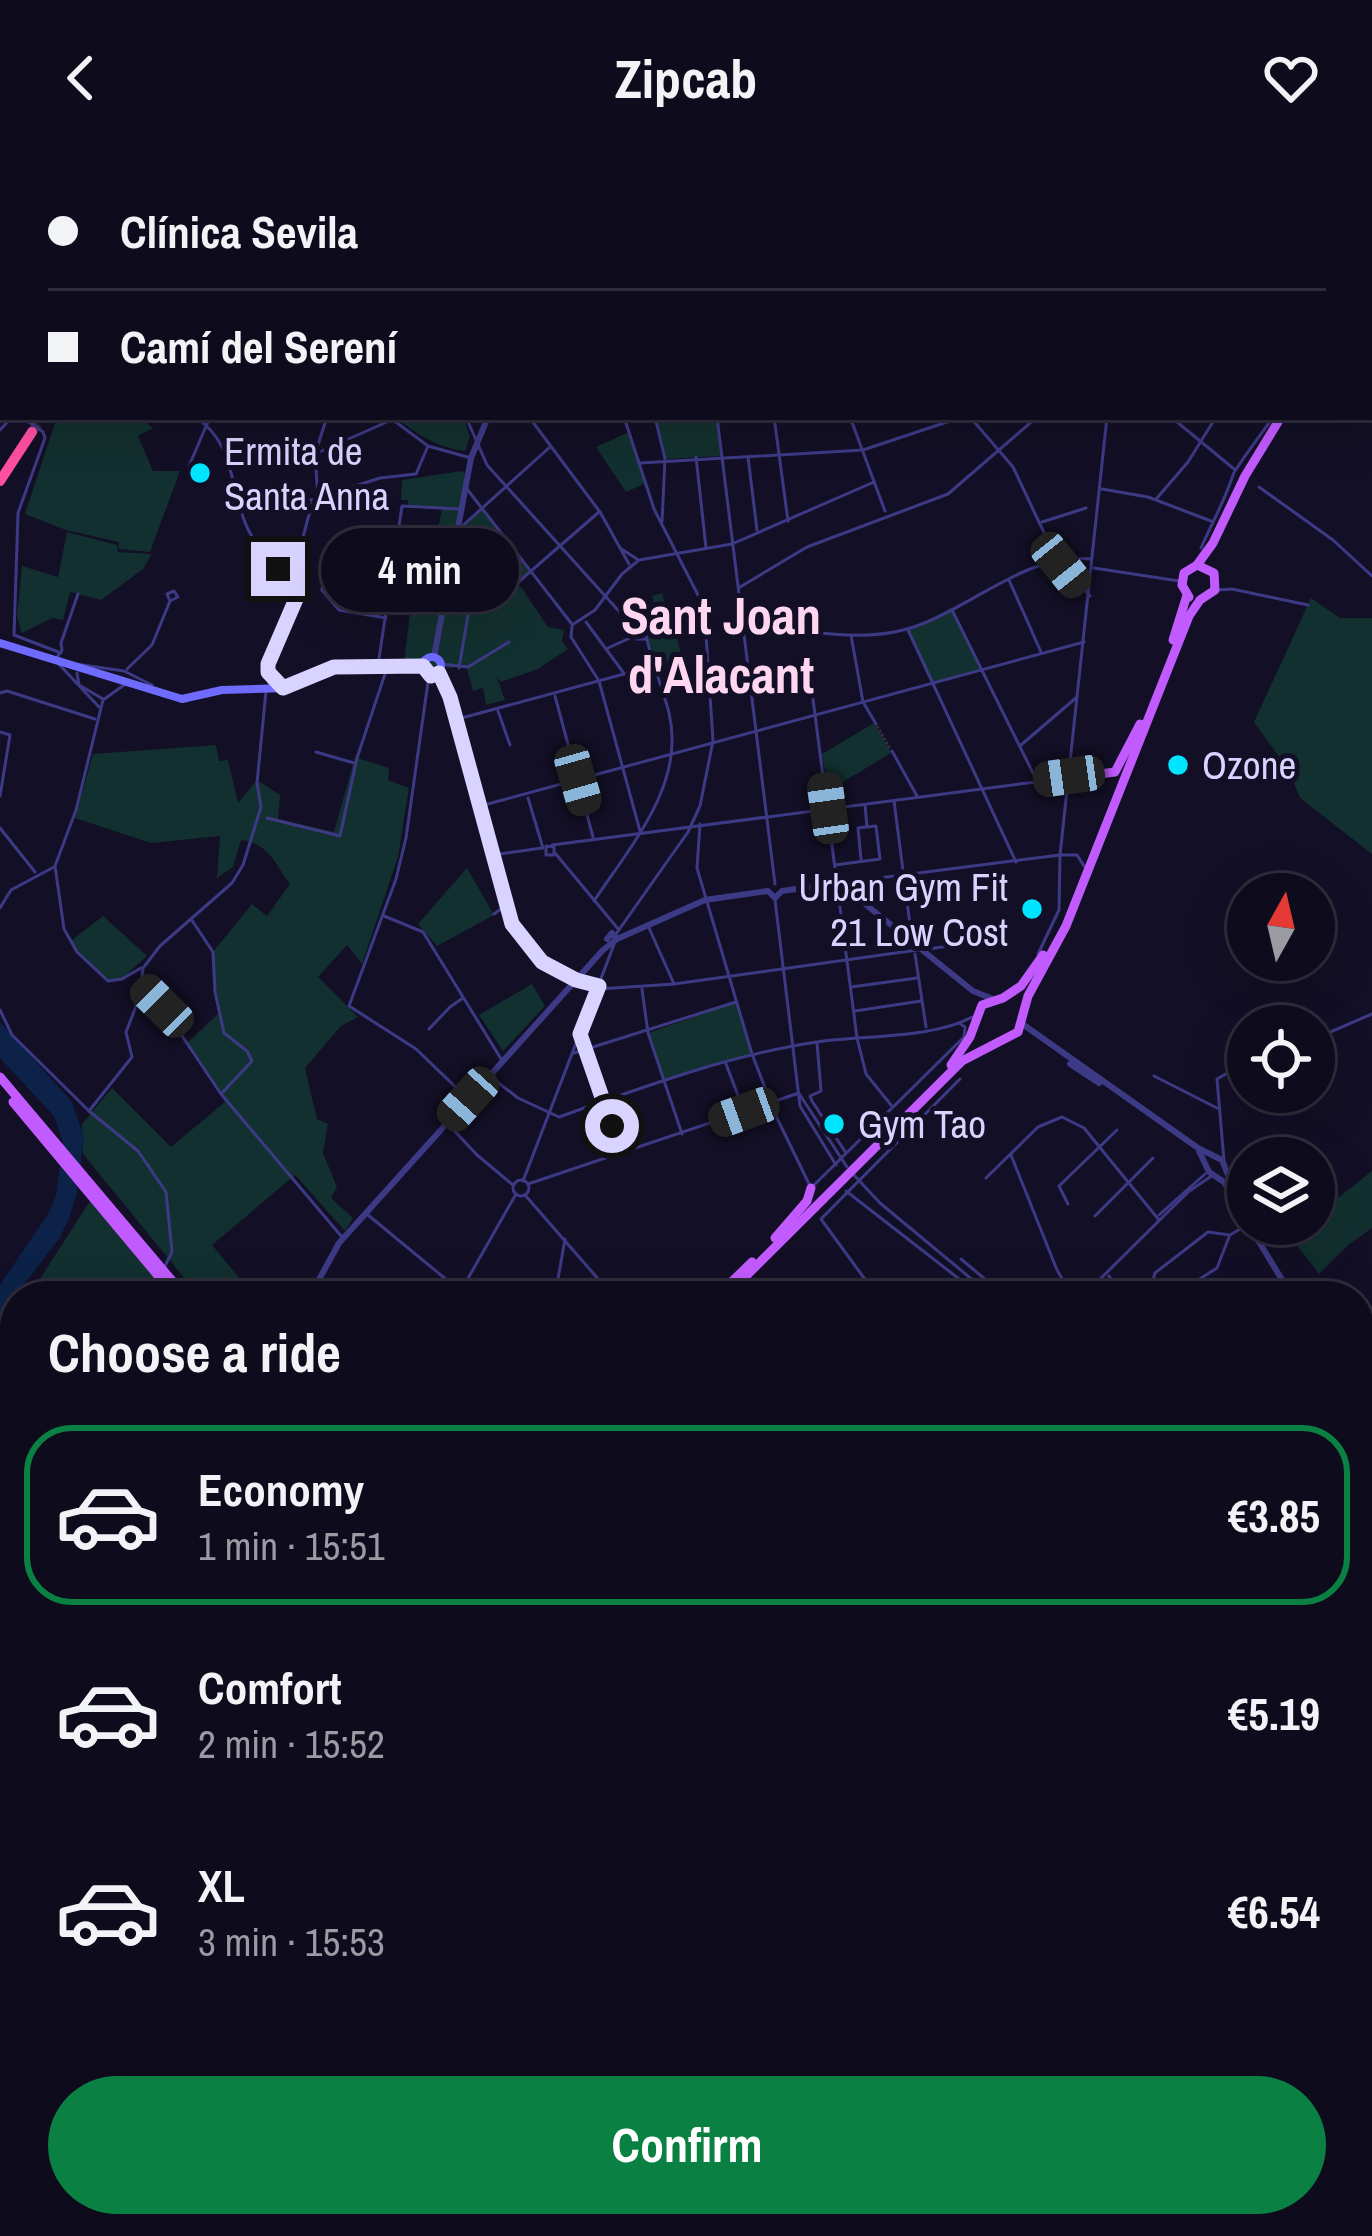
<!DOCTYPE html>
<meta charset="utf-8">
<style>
:root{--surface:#0e0b1c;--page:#171425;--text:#f1f3f6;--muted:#9b9ba3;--line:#2e2b3b;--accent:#0b8043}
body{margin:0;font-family:"Archivo Narrow",sans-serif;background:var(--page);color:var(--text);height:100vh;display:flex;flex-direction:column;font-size:45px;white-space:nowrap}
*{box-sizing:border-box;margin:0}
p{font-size:39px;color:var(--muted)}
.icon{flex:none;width:66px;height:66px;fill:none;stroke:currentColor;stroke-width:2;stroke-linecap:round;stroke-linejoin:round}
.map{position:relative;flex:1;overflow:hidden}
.details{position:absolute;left:0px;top:1125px;width:1374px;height:957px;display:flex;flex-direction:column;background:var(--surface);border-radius:48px 48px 0 0;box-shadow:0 12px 48px #0002,0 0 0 3px var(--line)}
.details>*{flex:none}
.hud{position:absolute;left:0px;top:0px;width:1374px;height:264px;box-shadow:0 12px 48px #0002,0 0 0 3px var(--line);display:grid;align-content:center;height:264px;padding:0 48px;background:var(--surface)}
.needle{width:78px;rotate:8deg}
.controls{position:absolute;left:1227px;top:717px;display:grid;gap:24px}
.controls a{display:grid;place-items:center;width:108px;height:108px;border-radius:50%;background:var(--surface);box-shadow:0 12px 48px #0002,0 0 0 3px var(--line);font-size:60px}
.end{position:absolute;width:54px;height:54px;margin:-27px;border:15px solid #d9d4ff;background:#111;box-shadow:0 0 0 6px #111}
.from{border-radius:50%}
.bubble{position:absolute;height:84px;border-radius:42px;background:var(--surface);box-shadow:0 12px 48px #0002,0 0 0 3px var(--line);font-size:39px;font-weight:800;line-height:84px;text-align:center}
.car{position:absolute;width:36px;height:72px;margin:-36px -18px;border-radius:15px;box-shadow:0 0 9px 3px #0007;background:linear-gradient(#222 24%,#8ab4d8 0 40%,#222 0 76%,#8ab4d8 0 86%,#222 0)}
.hud b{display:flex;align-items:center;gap:42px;height:114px;font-size:45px}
.hud b+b{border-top:3px solid var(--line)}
.hud i{width:30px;height:30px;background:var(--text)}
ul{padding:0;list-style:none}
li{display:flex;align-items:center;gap:36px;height:180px;margin:0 24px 18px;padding:0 24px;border:6px solid transparent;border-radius:48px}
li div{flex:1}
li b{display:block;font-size:45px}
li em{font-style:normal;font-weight:800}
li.active{border-color:var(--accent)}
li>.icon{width:108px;height:108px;stroke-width:1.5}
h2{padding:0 48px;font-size:54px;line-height:144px}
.button{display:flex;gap:24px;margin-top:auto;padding:24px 48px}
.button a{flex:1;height:138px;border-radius:72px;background:var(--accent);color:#fff;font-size:48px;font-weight:800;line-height:138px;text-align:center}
header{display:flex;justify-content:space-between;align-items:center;height:156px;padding:0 48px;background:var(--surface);font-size:54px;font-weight:800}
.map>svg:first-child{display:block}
.green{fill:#12302f}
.water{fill:#0c2248}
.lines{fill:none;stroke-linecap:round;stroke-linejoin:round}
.stream{stroke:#0c2248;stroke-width:3}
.minor-tunnel{stroke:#312d47;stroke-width:3;stroke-dasharray:3 1.5;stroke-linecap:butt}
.motorway-tunnel{stroke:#312d47;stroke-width:10;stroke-dasharray:10 5;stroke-linecap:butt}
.minor{stroke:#3d3a85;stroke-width:3}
.tertiary{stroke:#3d3a85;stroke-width:6}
.secondary{stroke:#6f6bff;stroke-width:8}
.primary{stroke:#c25bff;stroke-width:9}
.motorway{stroke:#ff4fa3;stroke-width:10}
.route{stroke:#d9d4ff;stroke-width:15}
.poi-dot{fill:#00e5ff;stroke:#130f26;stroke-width:4.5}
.labels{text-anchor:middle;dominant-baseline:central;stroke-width:10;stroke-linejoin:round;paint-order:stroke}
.poi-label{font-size:39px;fill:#d9d4ff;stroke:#130f26;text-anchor:start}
.district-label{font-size:51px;font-weight:bold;fill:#ffd6f0;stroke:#130f26}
</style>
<header><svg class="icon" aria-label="back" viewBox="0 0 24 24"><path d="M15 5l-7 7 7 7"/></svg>Zipcab<svg class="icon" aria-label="heart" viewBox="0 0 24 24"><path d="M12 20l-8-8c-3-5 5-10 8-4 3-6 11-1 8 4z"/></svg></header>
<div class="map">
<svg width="1372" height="2080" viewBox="0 0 1372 2080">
<rect width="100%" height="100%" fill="#130f26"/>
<!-- green -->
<g class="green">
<path d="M57,261H138L153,272L138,280L153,315H180L150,396L119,393V386L66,374L25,358Z"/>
<path d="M405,261H463L470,280L465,295C442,293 421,281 403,267Z"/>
<path d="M655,261H717L722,300L665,303Z"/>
<path d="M629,276L646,327L626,336L596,291Z"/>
<path d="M462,315L465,317L458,373L483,352L531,415L512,429L475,423L474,427L521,431L548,471L564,474L562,485L568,493L538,513L501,526L497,521L505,544L486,549L483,532L473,535L467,513L461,507L453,512L404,508L419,381L436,382L442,353L408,351V344H401L402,324Z"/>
<path d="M67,376L117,389L118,396L152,398L143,413L101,444L70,436L63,464L52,462L22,477L17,461L22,410L58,421Z"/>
<path d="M662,437L670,465L703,456L705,463L685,470L676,480L683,503L657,509L643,473L660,468L652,440Z"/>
<path d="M1311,442L1340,462H1372V698L1300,642L1288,613L1254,566Z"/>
<path d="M951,452L982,514L932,527L908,474Z"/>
<path d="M874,567L891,597L828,635L822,598Z"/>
<path d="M216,589L219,605L228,604L238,647L257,624L280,639L278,663L334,676L355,601L389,612L388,624L409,632L398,701L362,808L347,789L318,821L358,861L341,870L305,912L317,963L328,968L323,997L337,1031L331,1042L353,1062L345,1075L295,1019L212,1089L250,1135L266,1122L297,1140H199L83,998L82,968L112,932L171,991L226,945L187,887L218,858L213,796L252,748L267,760L290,728C275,708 269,687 241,684L233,711L217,722L220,680L151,687L75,662L93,598Z"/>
<path d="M467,712L494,759L437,790L418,768Z"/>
<path d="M103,760L147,800L122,823L108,825L77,796L71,785Z"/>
<path d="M532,828L545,850L503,895L479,859Z"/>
<path d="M737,846L752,898L665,925L648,877Z"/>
<path d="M1372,1015V1072L1348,1089L1319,1118L1293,1084L1308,1068H1314V1061Z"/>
<path d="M90,1045L172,1140H123L116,1128L96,1140H29Z"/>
<path d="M15,1492V1707L0,1754V1496Z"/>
<path d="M1372,1683V1927L1359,2035L1362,1761L1359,1693Z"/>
<path d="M355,2067H577L585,2080H345Z"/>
</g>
<!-- water -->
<path class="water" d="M0,866L72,946L84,981L77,1036L69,1063L59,1083L15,1140L8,1167L5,1204L15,1236V1278L0,1252V1129L48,1058L56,1040L63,986L54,960L0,902Z"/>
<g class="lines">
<!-- stream -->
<path class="stream" d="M634,3L635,0"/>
<!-- minor-tunnel -->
<path class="minor-tunnel" d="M877,570L890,593"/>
<!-- motorway-tunnel -->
<g class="motorway-tunnel">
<path d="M486,3L492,0"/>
<path d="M501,3L507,0"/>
<path d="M32,276L43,261"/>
</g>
<!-- minor -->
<g class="minor">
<path d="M53,0V3"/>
<path d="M159,0L161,3"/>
<path d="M233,0L236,3"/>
<path d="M271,0L272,3"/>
<path d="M457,0V3"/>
<path d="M612,0L613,3"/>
<path d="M1212,0L1214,3"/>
<path d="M1297,0L1299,3"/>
<path d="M0,3L20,0"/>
<path d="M156,3V0"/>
<path d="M716,3L717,0"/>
<path d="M1186,3L1195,0"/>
<path d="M1255,3L1260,0"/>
<path d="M1371,3L1372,2"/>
<path d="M1371,21L1372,22"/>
<path d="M0,89L3,92"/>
<path d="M0,109H3"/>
<path d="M0,152H3"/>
<path d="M0,164L3,160"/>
<path d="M0,241L3,240"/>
<path d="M22,261L43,276L45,282L18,357L14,479L61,497"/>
<path d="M195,261C238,288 228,337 251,379C262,399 279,414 296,430C296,466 267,492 269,531"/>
<path d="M389,261L428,290L471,302"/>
<path d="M466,261L487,309L635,473"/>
<path d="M529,261L600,356L629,408"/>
<path d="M655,261L665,303L662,366"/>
<path d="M717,261L775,728"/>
<path d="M774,261L788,365"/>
<path d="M850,261L885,355"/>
<path d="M970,261L1013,311L1056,402L1090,440"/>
<path d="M1171,261L1234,313"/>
<path d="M0,274L12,261"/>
<path d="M315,298L398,261"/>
<path d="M696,301L706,392"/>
<path d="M748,301L757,374"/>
<path d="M640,307L863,294L962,261"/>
<path d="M189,310L210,261"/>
<path d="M1259,331L1333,384L1372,420"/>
<path d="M467,333L571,467"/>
<path d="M1102,333L1148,341L1211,365"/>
<path d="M237,336L312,344L380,322L416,318L428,290"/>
<path d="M318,342L315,298L327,261"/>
<path d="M1157,342L1188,306L1216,261"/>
<path d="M1042,366L1086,352"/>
<path d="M466,370L512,429"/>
<path d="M459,373L550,291"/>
<path d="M620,392L637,403"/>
<path d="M1201,392C1212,367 1225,344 1233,319C1235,312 1266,272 1273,261"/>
<path d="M1094,412L1179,425"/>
<path d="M450,418L516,428L599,356"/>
<path d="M1009,424L1041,496"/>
<path d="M297,428L303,423L302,385L312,347"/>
<path d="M740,431L807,391L948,338L1037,261"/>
<path d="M1217,434L1232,433L1308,449"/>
<path d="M174,435L178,441L170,445L167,438Z"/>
<path d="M78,438L61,487L62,494L55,504L99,551"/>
<path d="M952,454L1036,623"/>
<path d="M386,462L339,454L322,434L327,407L334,400L392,406"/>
<path d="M586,466L623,516"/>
<path d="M572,469L595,454L622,418L639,404L732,388L874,326"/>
<path d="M747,469C797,472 854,487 903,474C967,458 1022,396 1091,403"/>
<path d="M572,471L571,481L599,525L640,675"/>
<path d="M908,474L1016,706"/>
<path d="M851,479L863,546L876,568"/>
<path d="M608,492L632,481"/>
<path d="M76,508L124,515L152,529"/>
<path d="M441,508L468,511L509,486"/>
<path d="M378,509L402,350L460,353"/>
<path d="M459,512L474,424"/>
<path d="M127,513L152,489L170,445"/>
<path d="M268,516L282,531"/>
<path d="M77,517L79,529L103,543"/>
<path d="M429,519L406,682L396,723L349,850L416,893L467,942"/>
<path d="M811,528L857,882L866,918L891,949"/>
<path d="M124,529L103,544L76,654L55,710L64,773L77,796L108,825L122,823L141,812"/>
<path d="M0,537L7,535L95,563"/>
<path d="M555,540L593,681"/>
<path d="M498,555L510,589"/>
<path d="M458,563L657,509"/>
<path d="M0,576L10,579L0,640"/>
<path d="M1021,589L1077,541"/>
<path d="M892,595L917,640"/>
<path d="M316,596L354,607"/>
<path d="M528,642L543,692"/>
<path d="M894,645L912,784"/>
<path d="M484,649L1084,486"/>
<path d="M267,662L340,680L357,602L387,512"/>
<path d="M700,668L697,712L752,898L776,960L811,1032L964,881L965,871L959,867"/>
<path d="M0,672L35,716"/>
<path d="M552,689L1097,618"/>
<path d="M546,690L554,691V699H546Z"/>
<path d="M555,697L619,774"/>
<path d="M493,699L542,692"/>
<path d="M861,703L858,672L866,671"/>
<path d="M835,709L880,703L876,670L867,671L865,649"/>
<path d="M840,727L1060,699H1077L1084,710"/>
<path d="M775,744L800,950L836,1009"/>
<path d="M594,745C631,689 686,628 669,557C665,539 645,487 646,476L636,474V483H645"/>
<path d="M0,752L11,734L54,711"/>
<path d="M494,758L505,750"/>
<path d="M384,760L423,776L503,906"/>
<path d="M191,763L213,796L215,836L224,877L247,895L252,905L222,937"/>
<path d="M649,772L674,828"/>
<path d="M616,778L688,676L700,650L713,585L705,463L699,441L654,353L624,261"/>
<path d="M927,793L974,787"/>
<path d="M915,798L926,871"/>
<path d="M1038,798L1059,754L1060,699L1107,261"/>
<path d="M578,822L598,829"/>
<path d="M143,831L162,850L221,938L342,1081"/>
<path d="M851,831L917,822"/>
<path d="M598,833L674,828L917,794"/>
<path d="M642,833L648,877L682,978"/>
<path d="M0,854L12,879L89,955L138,995L166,1036L172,1096L164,1112"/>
<path d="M855,855L921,845"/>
<path d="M429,873L450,851L463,842"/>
<path d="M581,880L621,995"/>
<path d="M1314,883L1372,858"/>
<path d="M817,887L821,935L810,940L812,945L846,997"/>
<path d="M574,897L736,846"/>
<path d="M726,908L744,955"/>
<path d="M1154,920L1217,952"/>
<path d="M491,921L518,942L559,961C643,931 729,899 817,886C862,879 932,883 972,861"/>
<path d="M800,939L847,1011"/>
<path d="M89,955L132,901L126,876L140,840L143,812L160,790L232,727L243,709L261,651L257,627L266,535"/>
<path d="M449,969L477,999L513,1029"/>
<path d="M1011,999L1057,1114L1072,1140"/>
<path d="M1224,1005L1217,923L1248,905"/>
<path d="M853,1018L880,1047L992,1140"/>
<path d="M986,1022L1038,971L1062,961L1084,972L1159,1064"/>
<circle cx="521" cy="1032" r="8"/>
<path d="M523,1025L615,786"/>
<path d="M528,1028L799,937"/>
<path d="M846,1035L981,1140"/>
<path d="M525,1039L613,1140"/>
<path d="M1068,1048L1059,1030L1117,974"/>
<path d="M368,1059L459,1134"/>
<path d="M1159,1059L1205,1018"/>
<path d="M1095,1060L1153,1002"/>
<path d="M961,1103L1005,1140"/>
<path d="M1109,1120L1119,1140"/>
<path d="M458,1140L516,1038"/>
<path d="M555,1140L565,1083"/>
<path d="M586,1140L604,1132"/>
<path d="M886,1140L864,1122L821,1063L960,923"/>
<path d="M1083,1140L1188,1036L1213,1019"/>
<path d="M1158,1140L1153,1124L1155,1117L1208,1076L1230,1079L1247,1069"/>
<path d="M1173,1140L1217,1112L1229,1081"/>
<path d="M1359,1251L1372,1274"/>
<path d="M1359,1352L1372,1344"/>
<path d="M1359,1386L1372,1377"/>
<path d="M1359,1511L1372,1503"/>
<path d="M1359,1524L1372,1544"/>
<path d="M1359,1628L1372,1622"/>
<path d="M1359,2037L1372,2040"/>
<path d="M693,2067L700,2080"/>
<path d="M344,2080L352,2067"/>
<path d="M949,2080L975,2067"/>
<path d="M1366,2080L1372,2055"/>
</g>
<!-- tertiary -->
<g class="tertiary">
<path d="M531,0L532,3"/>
<path d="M913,0L915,3"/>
<path d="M932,3L935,0"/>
<path d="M434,501L471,302L488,261"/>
<path d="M439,517L450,541L512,768L536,801L576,824"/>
<path d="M607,783L612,777L617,783"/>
<path d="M1021,867L1198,992L1222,1004L1247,1066"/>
<path d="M1070,908L1099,927"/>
<path d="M1199,995L1209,1016L1224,1026L1233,1040"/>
<path d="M1248,1068L1292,1140"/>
<path d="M310,1140L339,1087L603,794L617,783L705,744L768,735L775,742L782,735L839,727L973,835L993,843"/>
<path d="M1359,1189L1372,1220"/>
</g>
<!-- secondary -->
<g class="secondary">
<path d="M0,487L182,543L222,534L287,532L335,511L423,510"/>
<circle cx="432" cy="510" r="9"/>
<path d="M1101,2067L1111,2080"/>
<path d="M1110,2067L1120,2080"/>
</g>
<!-- primary -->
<g class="primary">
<path d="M1371,138L1372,137"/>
<path d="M1371,150L1372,149"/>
<path d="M1189,441L1182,429L1184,417L1197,409L1213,387L1245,320L1281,261"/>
<path d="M1173,484L1187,439"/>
<path d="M1099,618L1115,616L1140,568"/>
<path d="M951,909L970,881L982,849L1003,842L1021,830L1043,799"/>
<path d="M0,921L185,1140"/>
<path d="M13,946L175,1140"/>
<path d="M775,1082L807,1045L811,1032"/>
<path d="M717,1140L752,1106"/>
<path d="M726,1140L962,905L1018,876L1028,840L1066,770L1189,460L1200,444L1215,434L1214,417L1197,409"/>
<path d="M0,1420L15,1408"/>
<path d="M0,1427L15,1419"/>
</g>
<!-- motorway -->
<path class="motorway" d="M0,325L32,276"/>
</g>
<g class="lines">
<!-- route -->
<path class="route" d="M278,413L296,430V443L268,508V516L283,532L334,511L423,510L431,520L439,517L450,541L512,768L542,806L576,824L599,830L580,878L612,970"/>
</g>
<!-- markers -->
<g class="poi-dot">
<circle cx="200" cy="317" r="12"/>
<circle cx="1178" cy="609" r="12"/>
<circle cx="1032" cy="753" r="12"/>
<circle cx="834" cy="968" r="12"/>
</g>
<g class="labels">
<!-- poi labels -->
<g class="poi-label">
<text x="224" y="295">Ermita de<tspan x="224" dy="45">Santa Anna</tspan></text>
<text x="1202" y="609">Ozone</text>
<text x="1008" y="731" text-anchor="end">Urban Gym Fit<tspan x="1008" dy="45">21 Low Cost</tspan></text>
<text x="858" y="968">Gym Tao</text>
</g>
<!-- district labels -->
<g class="district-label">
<text x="721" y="459">Sant Joan<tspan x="721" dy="59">d'Alacant</tspan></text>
</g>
</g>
</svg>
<div class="controls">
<a><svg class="needle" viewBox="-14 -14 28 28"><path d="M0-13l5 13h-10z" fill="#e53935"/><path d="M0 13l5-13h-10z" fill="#9b9ba3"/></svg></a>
<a><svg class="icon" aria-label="locate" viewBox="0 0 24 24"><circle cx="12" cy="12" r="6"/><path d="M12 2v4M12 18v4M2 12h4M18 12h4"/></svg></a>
<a><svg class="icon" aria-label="layers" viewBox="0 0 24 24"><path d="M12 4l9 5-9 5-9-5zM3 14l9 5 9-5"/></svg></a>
</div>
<i class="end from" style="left:612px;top:970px"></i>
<i class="end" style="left:278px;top:413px"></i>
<div class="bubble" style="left:321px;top:372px;width:198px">4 min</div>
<i class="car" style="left:1061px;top:409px;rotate:141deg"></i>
<i class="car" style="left:1069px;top:620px;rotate:262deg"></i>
<i class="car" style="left:578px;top:624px;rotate:164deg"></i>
<i class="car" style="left:828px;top:652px;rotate:352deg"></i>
<i class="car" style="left:162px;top:850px;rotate:315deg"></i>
<i class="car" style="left:468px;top:943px;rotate:222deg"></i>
<i class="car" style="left:744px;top:956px;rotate:250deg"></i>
<div class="hud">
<b><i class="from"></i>Clínica Sevila</b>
<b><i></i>Camí del Serení</b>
</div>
<section class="details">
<h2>Choose a ride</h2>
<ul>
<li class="active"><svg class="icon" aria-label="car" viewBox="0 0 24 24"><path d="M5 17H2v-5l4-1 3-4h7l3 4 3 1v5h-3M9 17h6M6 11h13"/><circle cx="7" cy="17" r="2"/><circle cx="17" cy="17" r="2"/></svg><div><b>Economy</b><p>1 min · 15:51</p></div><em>€3.85</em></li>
<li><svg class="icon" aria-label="car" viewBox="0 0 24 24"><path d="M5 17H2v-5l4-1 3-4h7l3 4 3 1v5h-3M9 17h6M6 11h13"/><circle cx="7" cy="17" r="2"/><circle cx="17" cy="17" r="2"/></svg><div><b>Comfort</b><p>2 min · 15:52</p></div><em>€5.19</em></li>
<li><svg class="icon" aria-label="car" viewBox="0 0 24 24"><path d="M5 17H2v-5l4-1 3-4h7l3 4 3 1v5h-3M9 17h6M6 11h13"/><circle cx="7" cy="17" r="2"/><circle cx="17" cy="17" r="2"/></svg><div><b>XL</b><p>3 min · 15:53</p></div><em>€6.54</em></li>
</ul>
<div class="button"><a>Confirm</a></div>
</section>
</div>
